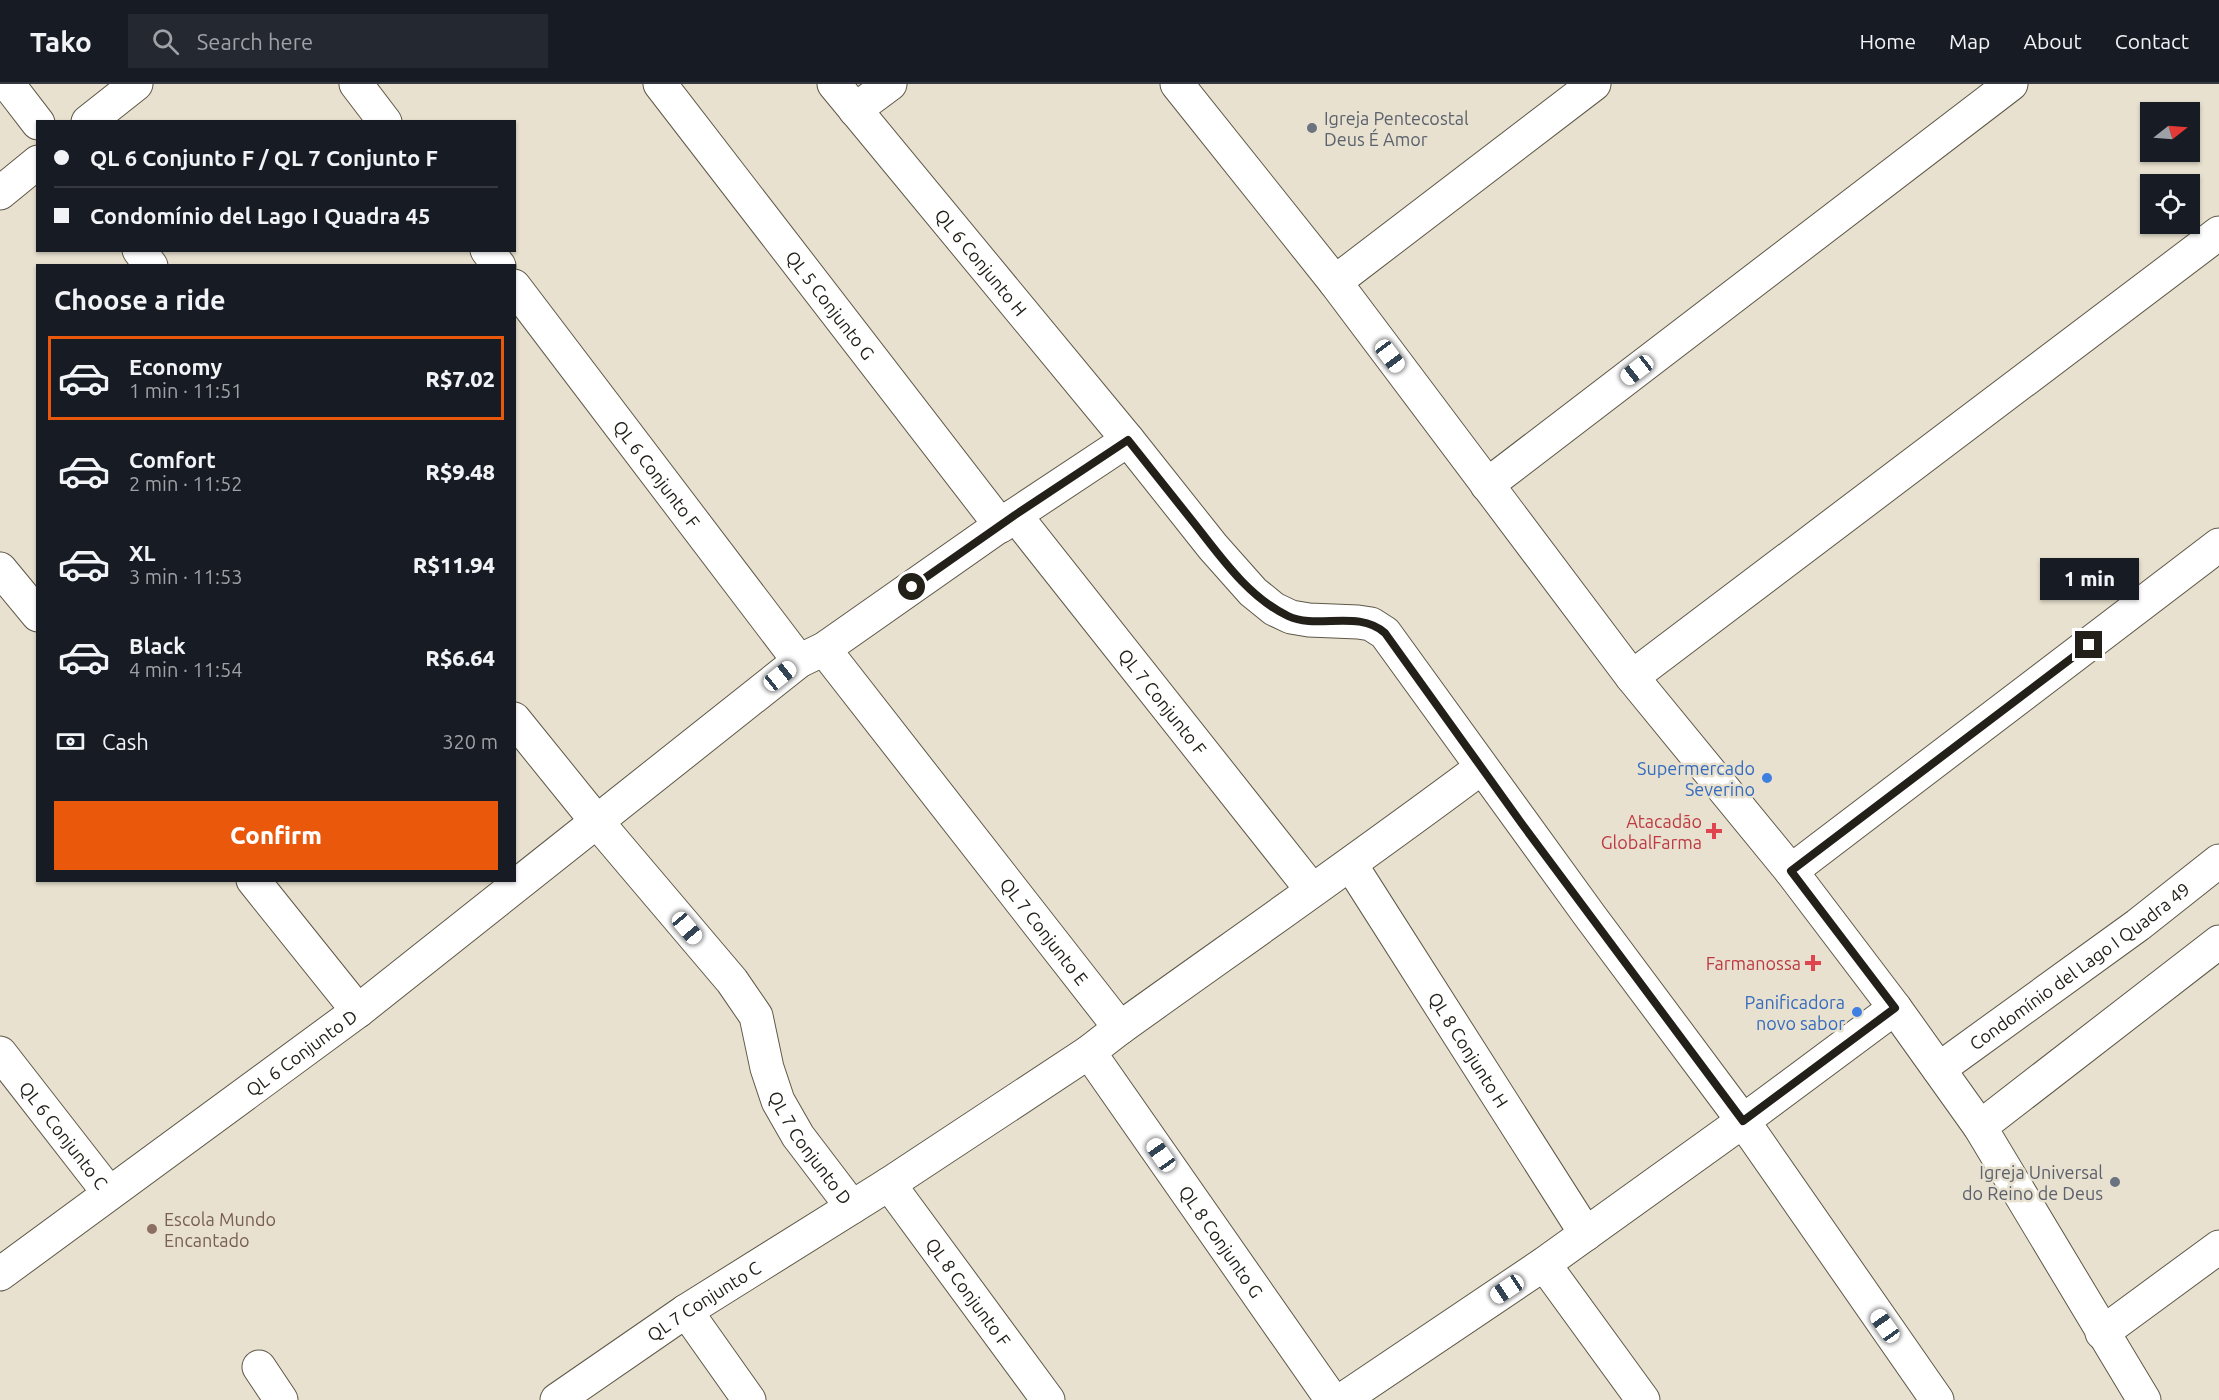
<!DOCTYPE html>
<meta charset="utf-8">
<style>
:root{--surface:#171b24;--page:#242831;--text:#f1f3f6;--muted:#9ea1a6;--line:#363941;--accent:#ea580c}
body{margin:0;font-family:Ubuntu,sans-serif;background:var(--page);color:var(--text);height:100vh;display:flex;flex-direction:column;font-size:22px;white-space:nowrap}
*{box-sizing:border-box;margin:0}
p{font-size:20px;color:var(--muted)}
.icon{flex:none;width:33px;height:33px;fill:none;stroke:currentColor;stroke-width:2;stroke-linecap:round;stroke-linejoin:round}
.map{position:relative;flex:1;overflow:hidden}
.panel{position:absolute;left:36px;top:180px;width:480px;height:618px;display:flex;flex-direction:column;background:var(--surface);border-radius:0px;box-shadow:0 2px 4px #0004}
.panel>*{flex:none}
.top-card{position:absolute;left:36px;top:36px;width:480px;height:132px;border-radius:0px;box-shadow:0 2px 4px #0004;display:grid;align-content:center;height:132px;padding:0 18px;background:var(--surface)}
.needle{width:39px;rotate:73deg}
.controls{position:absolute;left:2140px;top:18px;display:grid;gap:12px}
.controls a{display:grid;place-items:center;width:60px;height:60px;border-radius:0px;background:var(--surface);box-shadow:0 2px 4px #0004;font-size:30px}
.end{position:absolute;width:27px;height:27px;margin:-14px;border:8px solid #222019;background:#fff;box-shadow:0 0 0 3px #fff}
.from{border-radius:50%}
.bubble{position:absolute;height:42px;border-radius:0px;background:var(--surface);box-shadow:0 2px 4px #0004;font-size:20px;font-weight:800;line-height:42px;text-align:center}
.car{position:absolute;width:18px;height:36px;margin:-18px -9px;border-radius:8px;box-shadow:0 0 4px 2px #0007;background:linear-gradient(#fff 24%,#345 0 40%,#fff 0 76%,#345 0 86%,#fff 0)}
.top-card b{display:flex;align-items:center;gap:21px;height:57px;font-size:22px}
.top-card b+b{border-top:2px solid var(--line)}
.top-card i{width:15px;height:15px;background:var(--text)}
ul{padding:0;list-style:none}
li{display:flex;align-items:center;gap:18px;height:84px;margin:0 12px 9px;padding:0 6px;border:3px solid transparent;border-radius:0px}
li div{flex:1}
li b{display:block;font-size:22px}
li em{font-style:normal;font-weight:800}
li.on{border-color:var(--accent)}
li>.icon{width:54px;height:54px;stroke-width:1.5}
h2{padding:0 18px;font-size:27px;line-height:72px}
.pay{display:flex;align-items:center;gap:15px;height:66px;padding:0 18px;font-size:22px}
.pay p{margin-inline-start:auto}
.primary-button{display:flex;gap:12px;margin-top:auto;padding:12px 18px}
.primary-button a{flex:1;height:69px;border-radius:0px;background:var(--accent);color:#fff;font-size:24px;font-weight:800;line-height:69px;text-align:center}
header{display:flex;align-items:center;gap:36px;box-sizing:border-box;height:84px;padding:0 30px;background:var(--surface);border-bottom:2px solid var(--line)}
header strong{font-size:28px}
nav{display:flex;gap:33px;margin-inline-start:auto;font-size:21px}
.search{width:420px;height:54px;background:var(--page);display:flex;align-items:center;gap:15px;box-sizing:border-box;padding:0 21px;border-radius:0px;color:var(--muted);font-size:22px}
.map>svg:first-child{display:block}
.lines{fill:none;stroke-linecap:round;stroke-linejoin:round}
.street-casing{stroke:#5e5848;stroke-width:35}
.secondary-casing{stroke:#5e5848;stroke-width:35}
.street{stroke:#fff;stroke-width:33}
.secondary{stroke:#fff;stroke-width:33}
.route{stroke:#222019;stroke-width:8}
.worship-dot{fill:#6b7280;stroke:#e8e1cf;stroke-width:2}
.shop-dot{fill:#3f7fe0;stroke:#e8e1cf;stroke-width:2}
.health-dot{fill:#e0444e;stroke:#e8e1cf;stroke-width:2}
.education-dot{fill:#8d6e63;stroke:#e8e1cf;stroke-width:2}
.labels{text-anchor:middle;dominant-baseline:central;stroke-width:5;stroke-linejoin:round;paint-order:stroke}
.worship-label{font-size:18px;fill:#5b616d;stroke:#e8e1cf;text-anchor:start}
.street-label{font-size:18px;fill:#222019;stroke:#e8e1cf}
.shop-label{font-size:18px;fill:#366cbe;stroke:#e8e1cf;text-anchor:end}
.health-label{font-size:18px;fill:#be3a42;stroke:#e8e1cf;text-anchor:end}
.education-label{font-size:18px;fill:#785e54;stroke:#e8e1cf;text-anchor:start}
</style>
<header>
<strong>Tako</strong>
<div class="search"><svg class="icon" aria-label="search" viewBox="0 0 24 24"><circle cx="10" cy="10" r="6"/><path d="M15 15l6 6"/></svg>Search here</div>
<nav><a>Home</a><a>Map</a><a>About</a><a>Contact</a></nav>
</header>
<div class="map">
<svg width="2219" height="1316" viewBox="0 0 2219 1316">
<rect width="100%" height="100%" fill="#e8e1cf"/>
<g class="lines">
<!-- street casing -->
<g class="street-casing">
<g id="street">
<path d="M8,0L38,39"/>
<path d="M356,0L385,38"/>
<path id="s1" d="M660,0L1001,442"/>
<path id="s2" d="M834,0L1128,356L1213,463L1253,508L1274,525L1291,533L1309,536L1358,538L1371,540L1385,549L1590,832L1743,1037L1937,1316"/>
<path d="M855,26L890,0"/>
<path d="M88,38L136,0"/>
<path d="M0,109L38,78"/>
<path d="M139,166L151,182"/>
<path d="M487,166L499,182"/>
<path d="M1335,198L1594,0"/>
<path id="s3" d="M514,202L799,577"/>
<path d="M1487,401L2011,0"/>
<path id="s4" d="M1015,431L1312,806"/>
<path d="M0,485L38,531"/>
<path id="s5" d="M824,565L1120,944"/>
<path d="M1632,593L2219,149"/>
<path id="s6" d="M514,635L598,739L732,897L756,932L767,984L778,1017L798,1052L852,1123"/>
<path id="s7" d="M1351,781L1586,1150"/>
<path d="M1791,787L2219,461"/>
<path d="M253,796L358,927"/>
<path id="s8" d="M1089,968L1332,1316"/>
<path id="s9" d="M0,969L109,1109"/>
<path id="s10" d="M1939,985L2138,841L2219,777"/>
<path d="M1980,1043L2219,858"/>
<path id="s11" d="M889,1100L1048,1316"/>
<path d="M1544,1180L1643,1316"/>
<path id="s12" d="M0,1190L358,927L799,577L824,565L1015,431L1128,356"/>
<path d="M686,1227L749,1316"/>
<path d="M2102,1249L2219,1163"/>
<path d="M259,1283L281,1316"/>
<path id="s13" d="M557,1316L686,1227L889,1100L1089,968L1120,944C1240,858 1362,773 1481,684"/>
<path d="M1342,1316L1544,1180L1743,1037L1895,924"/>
</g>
</g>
<!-- secondary casing -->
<g class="secondary-casing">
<path id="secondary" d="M1177,0L1335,198L1632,593L1791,787L1895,924L1980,1043L2144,1316"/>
</g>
<!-- street -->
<use href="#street" class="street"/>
<!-- secondary -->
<use href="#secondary" class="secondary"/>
</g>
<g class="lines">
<!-- route -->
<path class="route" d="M912,503L1015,431L1128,356C1150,384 1172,411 1194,439C1220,472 1248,513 1288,532C1317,546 1358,525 1385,549L1522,740L1743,1037L1895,924L1791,787L2089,561"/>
</g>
<!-- markers -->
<g class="worship-dot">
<circle cx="1312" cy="44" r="6"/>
<circle cx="2115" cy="1098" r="6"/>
</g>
<g class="shop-dot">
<circle cx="1767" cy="694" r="6"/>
<circle cx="1857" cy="928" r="6"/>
</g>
<g class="health-dot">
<path d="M1711 738h6v6h6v6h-6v6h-6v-6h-6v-6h6z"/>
<path d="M1810 870h6v6h6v6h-6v6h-6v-6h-6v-6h6z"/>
</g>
<circle class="education-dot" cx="152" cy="1145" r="6"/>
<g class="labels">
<!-- worship labels -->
<g class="worship-label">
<text x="1324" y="34">Igreja Pentecostal<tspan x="1324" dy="21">Deus É Amor</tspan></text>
<text x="2103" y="1088" text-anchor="end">Igreja Universal<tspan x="2103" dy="21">do Reino de Deus</tspan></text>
</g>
<!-- street labels -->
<g class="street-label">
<text stroke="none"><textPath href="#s2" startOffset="231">QL 6 Conjunto H</textPath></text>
<text stroke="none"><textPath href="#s1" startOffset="279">QL 5 Conjunto G</textPath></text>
<text stroke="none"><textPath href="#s3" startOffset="236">QL 6 Conjunto F</textPath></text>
<text stroke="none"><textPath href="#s4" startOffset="238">QL 7 Conjunto F</textPath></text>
<text stroke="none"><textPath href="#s5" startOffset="358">QL 7 Conjunto E</textPath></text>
<text stroke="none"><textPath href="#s10" startOffset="174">Condomínio del Lago I Quadra 49</textPath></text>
<text stroke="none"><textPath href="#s7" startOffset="219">QL 8 Conjunto H</textPath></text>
<text stroke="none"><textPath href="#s12" startOffset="374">QL 6 Conjunto D</textPath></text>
<text stroke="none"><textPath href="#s9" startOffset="104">QL 6 Conjunto C</textPath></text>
<text stroke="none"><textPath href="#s6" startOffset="528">QL 7 Conjunto D</textPath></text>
<text stroke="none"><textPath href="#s8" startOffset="231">QL 8 Conjunto G</textPath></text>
<text stroke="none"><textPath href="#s11" startOffset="134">QL 8 Conjunto F</textPath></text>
<text stroke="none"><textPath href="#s13" startOffset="177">QL 7 Conjunto C</textPath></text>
</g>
<!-- shop labels -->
<g class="shop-label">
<text x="1755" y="684">Supermercado<tspan x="1755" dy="21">Severino</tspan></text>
<text x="1845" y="918">Panificadora<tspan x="1845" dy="21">novo sabor</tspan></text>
</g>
<!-- health labels -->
<g class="health-label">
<text x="1702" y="737">Atacadão<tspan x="1702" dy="21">GlobalFarma</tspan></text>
<text x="1801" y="879">Farmanossa</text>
</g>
<!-- education labels -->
<g class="education-label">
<text x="164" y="1135">Escola Mundo<tspan x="164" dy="21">Encantado</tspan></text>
</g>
</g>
</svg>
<div class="controls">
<a><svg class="needle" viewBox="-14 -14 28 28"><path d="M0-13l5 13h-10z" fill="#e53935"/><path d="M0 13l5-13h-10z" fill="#9ea1a6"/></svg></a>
<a><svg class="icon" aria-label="locate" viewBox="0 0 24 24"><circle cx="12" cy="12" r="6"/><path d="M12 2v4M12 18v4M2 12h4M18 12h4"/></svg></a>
</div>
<i class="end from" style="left:912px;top:503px"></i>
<i class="end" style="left:2089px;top:561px"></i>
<div class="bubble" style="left:2040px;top:474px;width:99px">1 min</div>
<i class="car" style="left:1390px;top:272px;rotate:143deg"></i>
<i class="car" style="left:1637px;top:286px;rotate:232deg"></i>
<i class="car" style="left:780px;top:592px;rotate:51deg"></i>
<i class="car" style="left:687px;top:844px;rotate:140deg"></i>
<i class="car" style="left:1161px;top:1071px;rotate:325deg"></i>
<i class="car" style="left:1507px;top:1205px;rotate:236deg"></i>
<i class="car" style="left:1885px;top:1242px;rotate:325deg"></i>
<div class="top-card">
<b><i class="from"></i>QL 6 Conjunto F / QL 7 Conjunto F</b>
<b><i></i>Condomínio del Lago I Quadra 45</b>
</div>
<section class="panel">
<h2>Choose a ride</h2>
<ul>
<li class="on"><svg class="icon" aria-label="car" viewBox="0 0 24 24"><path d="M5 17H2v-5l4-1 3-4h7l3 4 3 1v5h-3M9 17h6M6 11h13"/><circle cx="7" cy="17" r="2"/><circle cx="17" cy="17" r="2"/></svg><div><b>Economy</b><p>1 min · 11:51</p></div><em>R$7.02</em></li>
<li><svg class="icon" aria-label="car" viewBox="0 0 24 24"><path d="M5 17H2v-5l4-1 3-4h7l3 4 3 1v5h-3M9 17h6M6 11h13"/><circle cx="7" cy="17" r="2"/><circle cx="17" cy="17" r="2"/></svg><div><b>Comfort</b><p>2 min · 11:52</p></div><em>R$9.48</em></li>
<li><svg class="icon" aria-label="car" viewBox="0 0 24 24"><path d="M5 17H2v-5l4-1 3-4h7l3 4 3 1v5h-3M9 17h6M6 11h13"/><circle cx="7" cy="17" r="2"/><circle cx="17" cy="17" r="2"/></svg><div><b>XL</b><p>3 min · 11:53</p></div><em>R$11.94</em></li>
<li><svg class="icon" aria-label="car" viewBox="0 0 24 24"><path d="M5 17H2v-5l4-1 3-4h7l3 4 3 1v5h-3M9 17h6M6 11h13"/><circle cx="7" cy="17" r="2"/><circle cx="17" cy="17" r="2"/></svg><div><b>Black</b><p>4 min · 11:54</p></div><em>R$6.64</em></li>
</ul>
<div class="pay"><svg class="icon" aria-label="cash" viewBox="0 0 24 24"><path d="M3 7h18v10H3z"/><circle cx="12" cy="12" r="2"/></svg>Cash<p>320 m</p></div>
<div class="primary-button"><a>Confirm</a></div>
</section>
</div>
